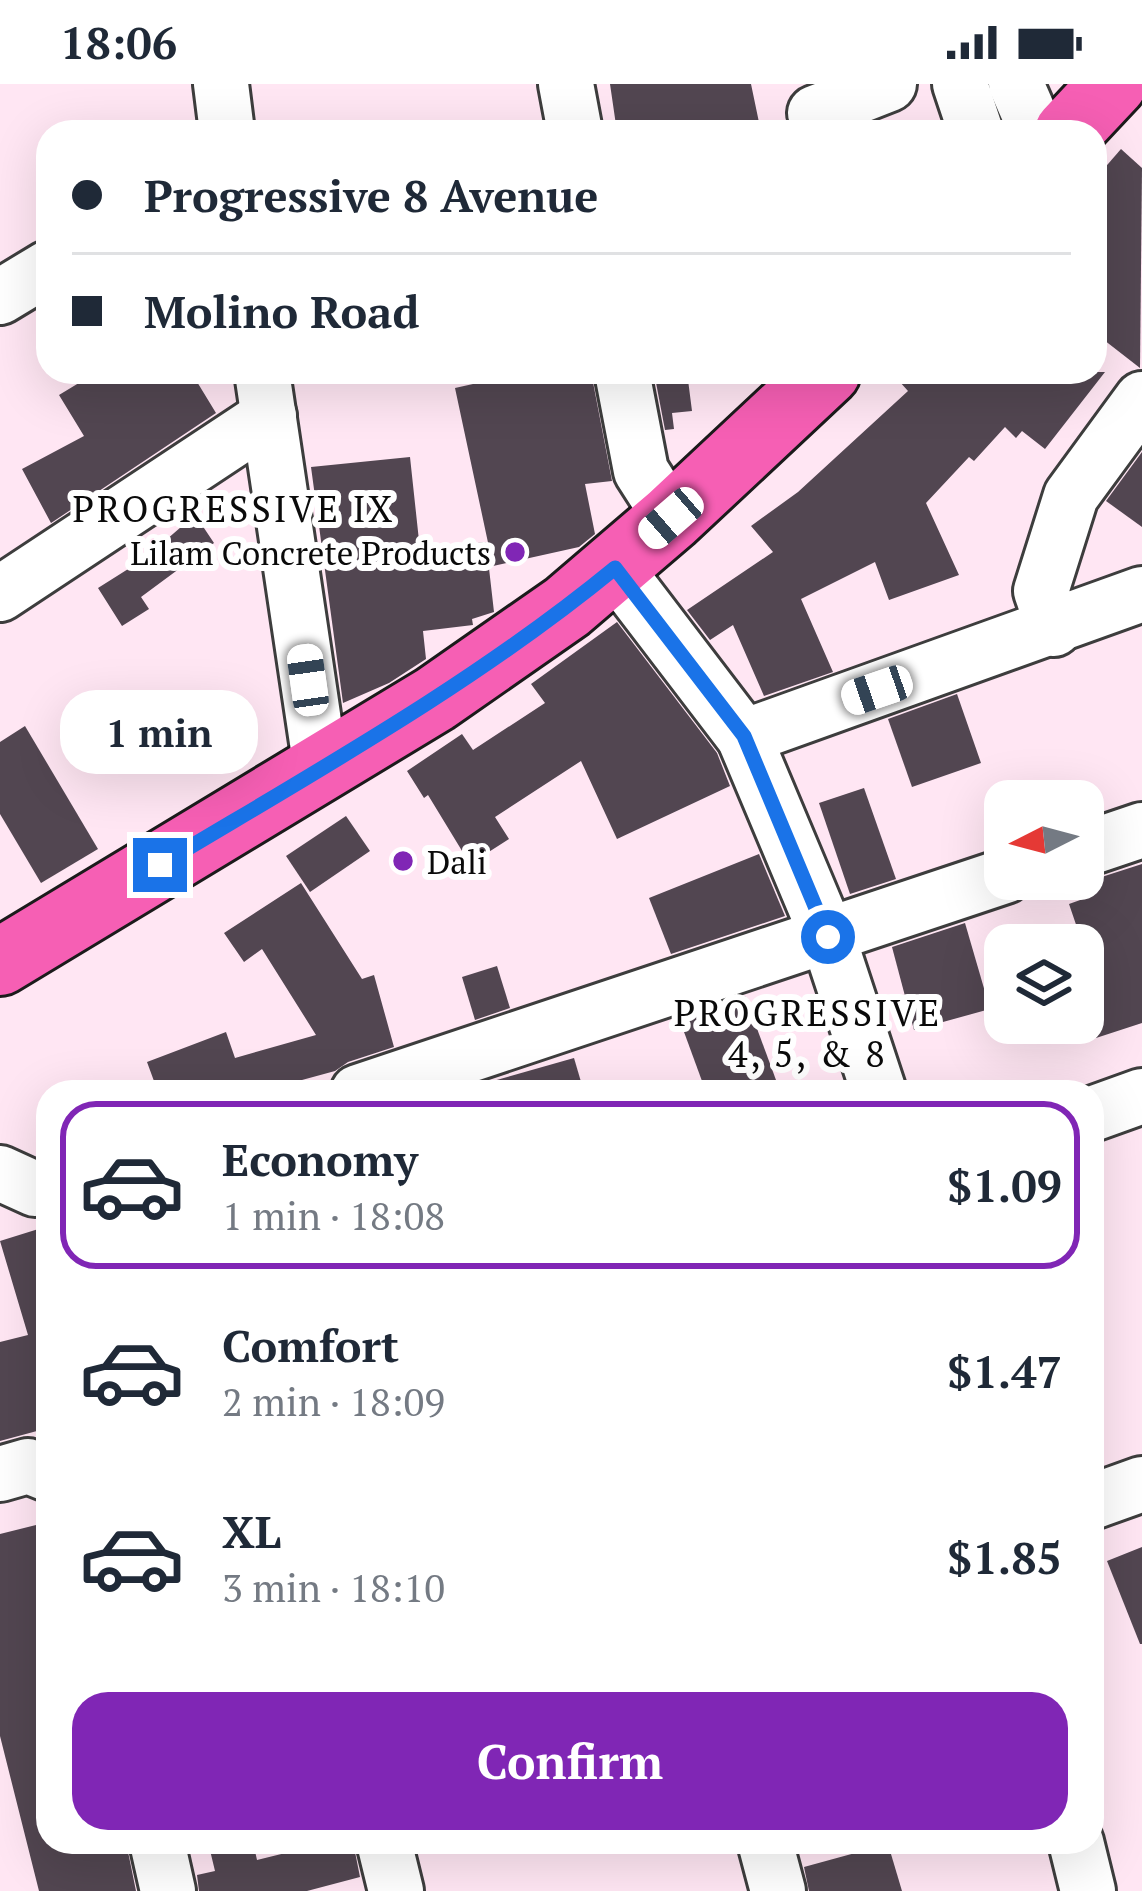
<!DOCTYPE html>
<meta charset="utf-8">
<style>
:root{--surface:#fff;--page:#f2f2f3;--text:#1f2937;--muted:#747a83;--line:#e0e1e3;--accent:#8026b5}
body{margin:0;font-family:"PT Serif",serif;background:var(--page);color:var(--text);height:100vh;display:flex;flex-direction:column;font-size:45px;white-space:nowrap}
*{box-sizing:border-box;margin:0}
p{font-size:39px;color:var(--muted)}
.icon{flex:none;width:66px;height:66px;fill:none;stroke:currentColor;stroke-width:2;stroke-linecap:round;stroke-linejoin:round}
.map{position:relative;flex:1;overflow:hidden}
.details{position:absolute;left:36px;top:996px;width:1068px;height:774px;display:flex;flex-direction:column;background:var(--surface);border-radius:36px;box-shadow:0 12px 48px #0002}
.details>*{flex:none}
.banner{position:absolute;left:36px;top:36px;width:1071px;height:264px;border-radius:36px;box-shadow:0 12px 48px #0002;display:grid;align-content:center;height:264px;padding:0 36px;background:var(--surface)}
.needle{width:78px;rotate:264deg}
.buttons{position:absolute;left:984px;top:696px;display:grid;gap:24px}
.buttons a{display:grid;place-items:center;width:120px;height:120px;border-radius:24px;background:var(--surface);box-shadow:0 12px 48px #0002;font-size:60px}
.end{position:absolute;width:54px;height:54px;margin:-27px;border:15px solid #1a73e8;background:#fff;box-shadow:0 0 0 6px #fff}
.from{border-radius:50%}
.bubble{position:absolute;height:84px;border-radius:36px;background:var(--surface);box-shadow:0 12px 48px #0002;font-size:39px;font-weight:800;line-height:84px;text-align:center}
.car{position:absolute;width:36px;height:72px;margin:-36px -18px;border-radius:15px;box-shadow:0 0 9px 3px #0007;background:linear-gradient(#fff 24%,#345 0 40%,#fff 0 76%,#345 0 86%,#fff 0)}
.banner b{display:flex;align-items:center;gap:42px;height:114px;font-size:45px}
.banner b+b{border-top:3px solid var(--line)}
.banner i{width:30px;height:30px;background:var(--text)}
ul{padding:21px 0 0;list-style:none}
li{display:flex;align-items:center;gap:36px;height:168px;margin:0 24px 18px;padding:0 12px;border:6px solid transparent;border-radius:36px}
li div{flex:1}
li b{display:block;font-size:45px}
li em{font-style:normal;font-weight:800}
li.active{border-color:var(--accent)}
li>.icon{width:108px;height:108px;stroke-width:1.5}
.cta{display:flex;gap:24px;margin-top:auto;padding:24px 36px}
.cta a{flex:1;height:138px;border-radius:36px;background:var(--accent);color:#fff;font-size:48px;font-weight:800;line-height:138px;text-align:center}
.status{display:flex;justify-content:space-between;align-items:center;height:84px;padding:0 60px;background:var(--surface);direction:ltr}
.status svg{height:33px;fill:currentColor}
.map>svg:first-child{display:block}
.building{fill:#524651}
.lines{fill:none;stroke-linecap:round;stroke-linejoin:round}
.minor-casing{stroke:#3d3d3d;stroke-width:60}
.major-casing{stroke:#1b1b1b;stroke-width:72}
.minor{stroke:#fff;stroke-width:54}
.major{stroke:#f65fb4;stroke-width:66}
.route{stroke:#1a73e8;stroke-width:15}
.poi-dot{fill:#8026b5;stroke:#fff;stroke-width:4.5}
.labels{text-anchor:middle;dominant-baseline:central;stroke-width:12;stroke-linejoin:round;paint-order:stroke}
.poi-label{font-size:33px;fill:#0a0a0a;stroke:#fff;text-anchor:end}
.neighbourhood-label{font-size:36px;letter-spacing:3px;fill:#0a0a0a;stroke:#fff}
</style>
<div class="status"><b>18:06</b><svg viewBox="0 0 49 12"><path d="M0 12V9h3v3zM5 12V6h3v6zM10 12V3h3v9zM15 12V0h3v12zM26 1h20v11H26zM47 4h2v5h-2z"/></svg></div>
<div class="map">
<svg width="1142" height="1807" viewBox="0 0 1142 1807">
<rect width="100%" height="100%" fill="#ffe6f3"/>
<!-- building -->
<g class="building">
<path d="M610,0H751L761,48H697L696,43L617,48Z"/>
<path d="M1121,65L1142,84L1140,284L1095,249V95Z"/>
<path d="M97,288H191L216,329L51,439L22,385L84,352L59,311Z"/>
<path d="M527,288H591L612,397L585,400L595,450L579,463L493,482L455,304Z"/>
<path d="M654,288H687L692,327L672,329L674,345L665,346Z"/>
<path d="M891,288H1105L1045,365L1022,347L1016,354L1005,343L974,377L969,373L926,419L959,491L889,516L875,478L801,515L833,588L764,612L733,541L710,556L687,526L773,468L751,442L798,408L908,307Z"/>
<path d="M1142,368V443L1106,417Z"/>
<path d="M410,373L420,466L486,458L494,528L472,535L473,541L423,547L426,575L389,599L343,619L311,383Z"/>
<path d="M200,438L214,459L141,513L149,525L122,542L98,504L144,475L181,443Z"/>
<path d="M617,538L717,669L730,702L617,755L581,677L495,733L509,755L470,780L428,711L424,714L407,687L462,650L473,666L545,619L531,600Z"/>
<path d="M957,610L981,679L912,703L888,635Z"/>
<path d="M25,642L98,765L41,799L0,730V658Z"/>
<path d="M864,704L896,795L850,810L819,719Z"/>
<path d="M346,732L370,767L310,808L286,772Z"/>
<path d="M759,770L785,832L671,870L649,814Z"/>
<path d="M1142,780V939L1096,954L1083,912V861L1069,820L1083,815V799Z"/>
<path d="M301,799L362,895L374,891L394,963L348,978L335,987L258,1008H158L147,978L226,948L235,974L316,951L262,865L244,878L224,849Z"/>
<path d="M965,839L990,925L914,946L892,863Z"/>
<path d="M497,882L510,924L475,936L462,893Z"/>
<path d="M745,912L776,996L745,1008H706L680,937Z"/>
<path d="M574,974L584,1008H488L486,999Z"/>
<path d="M48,1142V1344L0,1357V1258L28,1251L0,1157Z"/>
<path d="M48,1438V1758H126L136,1807H39L0,1652V1450Z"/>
<path d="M1142,1463V1560H1140L1107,1477Z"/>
<path d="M208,1758H253L257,1776L330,1758H353L360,1793L307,1807H199L197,1791L215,1787Z"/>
<path d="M888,1760L902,1807H809L804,1783Z"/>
</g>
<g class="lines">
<!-- minor casing -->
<g class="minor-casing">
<g id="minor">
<path d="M221,0L227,48"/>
<path d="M566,0L575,48"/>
<path d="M960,0L976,48"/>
<path d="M1016,0L1037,48"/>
<path d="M822,48L815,29L889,0"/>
<path d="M0,213L48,184"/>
<path d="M262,288L321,685"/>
<path d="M622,288L641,387L671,434"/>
<path d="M615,484L744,653L828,853L879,1008"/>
<path d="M0,510L269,332"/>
<path d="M1054,545L1041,507L1071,412L1142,315"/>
<path d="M744,653L1142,510"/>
<path d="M1083,766L1142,746"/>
<path d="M358,1008L1005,792"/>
<path d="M1092,1030L1142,1012"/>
<path d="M0,1089L35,1105L48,1101"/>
<path d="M0,1390L28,1382L48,1390"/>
<path d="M1092,1418L1142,1400"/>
<path d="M157,1758L168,1807"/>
<path d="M384,1758L396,1807"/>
<path d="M765,1758L778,1807"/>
<path d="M1076,1758L1088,1807"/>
</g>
</g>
<!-- major casing -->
<g class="major-casing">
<g id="major">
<path d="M1068,48L1113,0"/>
<path d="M0,878L435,615L567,523L671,434L827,288"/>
</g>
</g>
<!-- minor -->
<use href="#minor" class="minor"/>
<!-- major -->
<use href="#major" class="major"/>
</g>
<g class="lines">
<!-- route -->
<path class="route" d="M160,781C315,688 475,599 615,484L744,652L828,853"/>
</g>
<!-- markers -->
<g class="poi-dot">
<circle cx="515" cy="468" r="12"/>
<circle cx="403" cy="777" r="12"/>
</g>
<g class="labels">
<!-- poi labels -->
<g class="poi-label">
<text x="491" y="468">Lilam Concrete Products</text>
<text x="427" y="777" text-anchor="start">Dali</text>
</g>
<!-- neighbourhood labels -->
<g class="neighbourhood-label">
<text x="234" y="424">PROGRESSIVE IX</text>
<text x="808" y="928">PROGRESSIVE<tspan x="808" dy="41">4, 5, &amp; 8</tspan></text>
</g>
</g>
</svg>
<div class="buttons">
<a><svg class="needle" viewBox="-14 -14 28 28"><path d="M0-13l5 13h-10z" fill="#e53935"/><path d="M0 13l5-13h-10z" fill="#747a83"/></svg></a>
<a><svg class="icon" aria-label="layers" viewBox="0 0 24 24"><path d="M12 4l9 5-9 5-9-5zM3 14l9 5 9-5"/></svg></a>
</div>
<i class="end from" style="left:828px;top:853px"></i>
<i class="end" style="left:160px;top:781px"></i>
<div class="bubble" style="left:60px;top:606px;width:198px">1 min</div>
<i class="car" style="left:671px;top:434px;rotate:229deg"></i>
<i class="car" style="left:308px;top:596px;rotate:352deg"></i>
<i class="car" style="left:877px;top:606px;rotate:251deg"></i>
<div class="banner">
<b><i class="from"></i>Progressive 8 Avenue</b>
<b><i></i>Molino Road</b>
</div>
<section class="details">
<ul>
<li class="active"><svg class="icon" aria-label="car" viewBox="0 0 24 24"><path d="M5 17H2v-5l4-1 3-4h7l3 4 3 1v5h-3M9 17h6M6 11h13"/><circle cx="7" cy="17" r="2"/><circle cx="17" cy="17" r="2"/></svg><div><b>Economy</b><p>1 min · 18:08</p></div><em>$1.09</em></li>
<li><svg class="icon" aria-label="car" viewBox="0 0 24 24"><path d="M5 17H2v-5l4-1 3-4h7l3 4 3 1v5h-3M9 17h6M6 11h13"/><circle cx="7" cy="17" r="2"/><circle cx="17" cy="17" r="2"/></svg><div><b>Comfort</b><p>2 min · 18:09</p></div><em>$1.47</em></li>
<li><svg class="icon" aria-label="car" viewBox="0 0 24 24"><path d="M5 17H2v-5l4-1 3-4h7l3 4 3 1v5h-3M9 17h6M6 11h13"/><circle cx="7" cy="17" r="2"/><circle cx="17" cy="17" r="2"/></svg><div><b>XL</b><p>3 min · 18:10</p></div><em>$1.85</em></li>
</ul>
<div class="cta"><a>Confirm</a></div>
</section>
</div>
